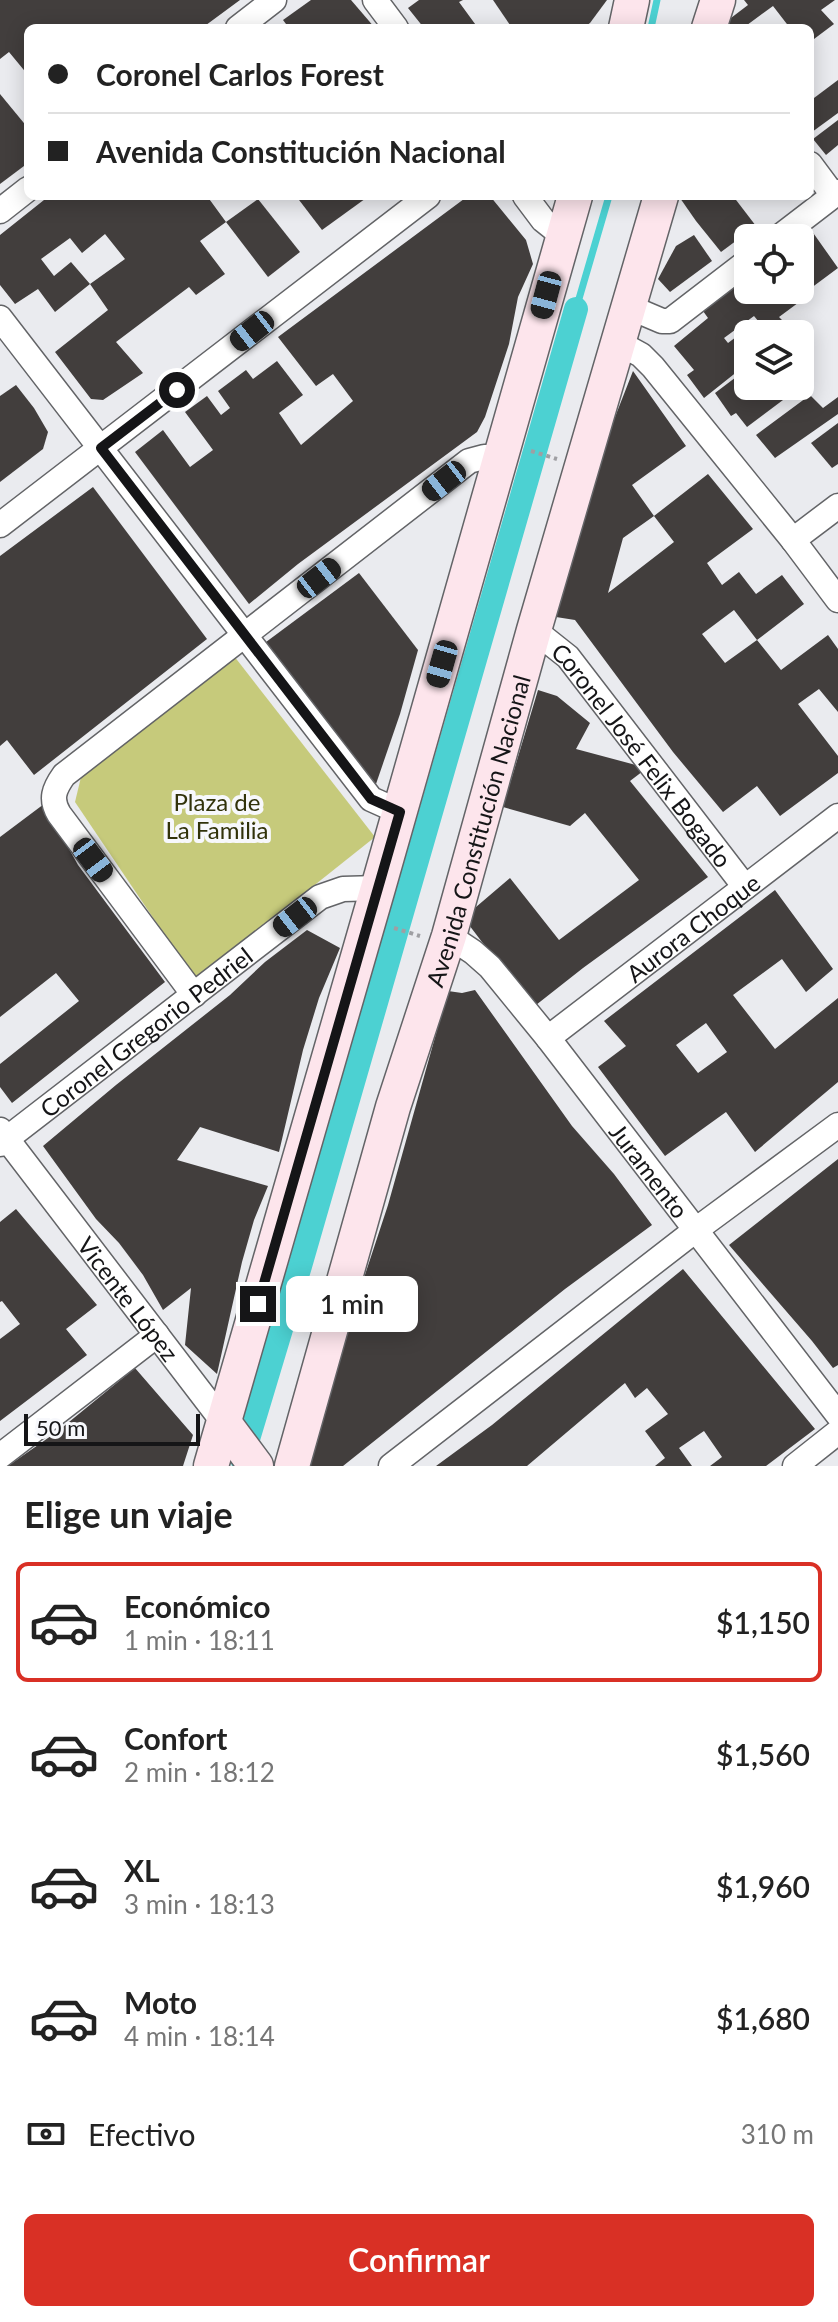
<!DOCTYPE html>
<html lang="es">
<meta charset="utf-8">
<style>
:root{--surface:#fff;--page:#f2f2f2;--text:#222;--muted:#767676;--line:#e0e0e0;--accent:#d93025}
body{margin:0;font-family:Lato,sans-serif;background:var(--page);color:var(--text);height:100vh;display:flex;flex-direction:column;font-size:30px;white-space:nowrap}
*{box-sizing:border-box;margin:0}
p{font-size:26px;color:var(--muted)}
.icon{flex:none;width:44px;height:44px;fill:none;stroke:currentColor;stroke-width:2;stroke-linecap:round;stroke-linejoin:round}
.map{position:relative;height:1466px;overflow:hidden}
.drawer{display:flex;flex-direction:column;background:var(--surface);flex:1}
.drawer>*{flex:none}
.hud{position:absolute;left:24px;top:24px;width:790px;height:176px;border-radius:12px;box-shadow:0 4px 20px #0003;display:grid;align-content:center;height:176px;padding:0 24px;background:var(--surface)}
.buttons{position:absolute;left:734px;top:224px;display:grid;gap:16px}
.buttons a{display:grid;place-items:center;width:80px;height:80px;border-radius:12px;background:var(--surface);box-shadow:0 4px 20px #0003;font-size:40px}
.scale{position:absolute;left:24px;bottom:20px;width:176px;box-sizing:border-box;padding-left:8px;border:4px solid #151517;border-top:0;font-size:22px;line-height:28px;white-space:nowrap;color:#151517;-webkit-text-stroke:6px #f7f8fc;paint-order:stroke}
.end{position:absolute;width:36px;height:36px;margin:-18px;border:10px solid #151517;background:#fff;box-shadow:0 0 0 4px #fff}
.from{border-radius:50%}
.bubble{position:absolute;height:56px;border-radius:12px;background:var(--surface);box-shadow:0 4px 20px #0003;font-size:26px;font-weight:600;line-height:56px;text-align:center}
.car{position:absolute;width:24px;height:48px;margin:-24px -12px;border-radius:10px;box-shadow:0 0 6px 2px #0007;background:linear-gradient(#222 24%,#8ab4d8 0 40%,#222 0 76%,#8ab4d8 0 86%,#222 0)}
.hud b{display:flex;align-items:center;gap:28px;height:76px;font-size:30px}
.hud b+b{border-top:2px solid var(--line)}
.hud i{width:20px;height:20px;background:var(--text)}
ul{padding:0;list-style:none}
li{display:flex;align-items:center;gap:24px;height:120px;margin:0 16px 12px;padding:0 8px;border:4px solid transparent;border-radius:12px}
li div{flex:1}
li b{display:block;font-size:30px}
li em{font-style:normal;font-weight:600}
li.current{border-color:var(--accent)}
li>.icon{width:72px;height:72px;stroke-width:1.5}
h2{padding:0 24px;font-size:36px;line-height:96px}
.pay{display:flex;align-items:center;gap:20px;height:88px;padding:0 24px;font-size:30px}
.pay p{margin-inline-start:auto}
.primary-button{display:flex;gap:16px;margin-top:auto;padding:16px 24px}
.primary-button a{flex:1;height:92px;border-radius:12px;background:var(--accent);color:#fff;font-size:32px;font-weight:600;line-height:92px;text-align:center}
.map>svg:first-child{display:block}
.green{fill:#c6ca7b}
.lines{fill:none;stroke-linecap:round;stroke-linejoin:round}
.stream{stroke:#4cd1d2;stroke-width:7}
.canal{stroke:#4cd1d2;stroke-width:24}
.building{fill:#423e3d;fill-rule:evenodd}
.street-casing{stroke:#636467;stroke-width:27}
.secondary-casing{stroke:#636467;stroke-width:37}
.path{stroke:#9f9fa3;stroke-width:4;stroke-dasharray:4 4;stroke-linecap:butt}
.street{stroke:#fff;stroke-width:24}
.secondary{stroke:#fde5ec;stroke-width:34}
.route{stroke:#151517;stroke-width:10}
.labels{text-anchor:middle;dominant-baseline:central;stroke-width:8;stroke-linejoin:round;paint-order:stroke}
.street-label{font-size:24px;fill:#151517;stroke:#f7f8fc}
.park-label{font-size:24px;fill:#31320a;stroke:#f7f8fc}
</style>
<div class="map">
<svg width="838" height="1466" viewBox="0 0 838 1466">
<rect width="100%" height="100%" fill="#eaebef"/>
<!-- green -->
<path class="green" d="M234,656L375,837L195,980L75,802L82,773Z"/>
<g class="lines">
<!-- stream -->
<g class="stream">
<path d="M651,28L657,0"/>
<path d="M576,309L609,196"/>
</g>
<!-- canal -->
<path class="canal" d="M242,1459L300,1266L576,309"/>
</g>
<!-- building -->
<g class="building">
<path d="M0,0H240L202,28H28V75L9,52L0,59Z"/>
<path d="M311,0H351L375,28H289L283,20Z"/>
<path d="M419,0H463L459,2L478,28H424L408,8Z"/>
<path d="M493,0H607L590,23L583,28H512Z"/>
<path d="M744,0H835L821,10L834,24L810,42V28H790L773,6L743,28H732L727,21L748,5Z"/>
<path d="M838,80V113L812,132L810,130V101Z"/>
<path d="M0,94L28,128V163L0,184Z"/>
<path d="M838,120V145L826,155L813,139Z"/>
<path d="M49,196H207L226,222L200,241L225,274L196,295L189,287L116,342L143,373L103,400L91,399L55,352L108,310L90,284L125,259L105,234L82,253L70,238L41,259L54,276L71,262L90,284L55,312L38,289L15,304L0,285V235Z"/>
<path d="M296,196H369L322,230Z"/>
<path d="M468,196H490L526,240L533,264L518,297L509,344L485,417L477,432L298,564L249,604L135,452L163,430L190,467L213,450L185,412L207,396L221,415L230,408L218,391L246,370L253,379L277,361L303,395L279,413L301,445L353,401L333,374L316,386L278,337Z"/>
<path d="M683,196H733L756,226L721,252L696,221L680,198Z"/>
<path d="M258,199L300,252L268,277L226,222Z"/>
<path d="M809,227L838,268L803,294L806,297L779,317L791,329L785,334H769L754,316L724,338L728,343L752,325L760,334H748V363L704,398L687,375L694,370L674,346L708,318L703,311L748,275V290H800V238H795Z"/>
<path d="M694,235L712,261L670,292L658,279L676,246Z"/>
<path d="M748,368V386H800V374L807,382L747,427L736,413L731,416L715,393Z"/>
<path d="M633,371L686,446L632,485L654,516L623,538L608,593L674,542L654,516L708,474L753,529L707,563L722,585L739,572L756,594L782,575L804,604L757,640L734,610L702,634L725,663L757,640L781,670L828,635L838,649V712L819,689L798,704L838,756V773L780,816L757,786L723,812L673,752L575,620L556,617L599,458Z"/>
<path d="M16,385L34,408L48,432L43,449L0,482V396Z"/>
<path d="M810,395L823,408L838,397V414L775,458L756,435Z"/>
<path d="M838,423V464L832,468L811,443Z"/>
<path d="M93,487L207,639L34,775L7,740L0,746V556Z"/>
<path d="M359,573L418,650L400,714L376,784L262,645Z"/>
<path d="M538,690L557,696L590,723L576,749L647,768L630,781L708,877L583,968L536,1005L511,980L466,921L476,907L510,878L559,940L639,880L585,813L570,826L503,807Z"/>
<path d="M44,804L78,865L165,982L12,1103L0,1087V1064L79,1001L56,973L0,1017V837Z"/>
<path d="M775,890L833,969L806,992L782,959L733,995L775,1049L838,998V1082L755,1152L726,1112L665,1156L598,1067L626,1046L604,1021ZM706,1023L727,1052L698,1073L676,1045Z"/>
<path d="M307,930L340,948L319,998L303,1050L279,1152L200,1127L177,1160L268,1186L254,1220L242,1262L217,1374L185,1345L191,1288L163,1310L143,1275L119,1243L96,1219L43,1146L116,1085L230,995L265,962Z"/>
<path d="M475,990L572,1126L614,1174L652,1225L565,1289L343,1466H302L388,1205L448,991L462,993Z"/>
<path d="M838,1159V1365L833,1368L812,1341L729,1245Z"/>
<path d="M16,1209L97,1305L66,1329L87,1355L0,1421V1339L20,1324L2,1301L0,1302V1222Z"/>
<path d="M683,1269L815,1429L766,1466H710L722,1457L704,1431L679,1448L692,1466H655L665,1458L645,1431L668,1414L647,1388L635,1398L625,1383L527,1466H436L492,1425Z"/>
<path d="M135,1368L193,1435L183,1466H8L58,1431Z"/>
</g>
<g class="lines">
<!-- street casing -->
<g class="street-casing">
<g id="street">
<path d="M375,0L396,28"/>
<path d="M238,28L274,0"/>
<path d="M810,164L833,195"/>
<path d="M525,196L543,220L563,236"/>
<path d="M0,211L28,189"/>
<path d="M778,238L838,192"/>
<path d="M629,307L662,321H670L748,261"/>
<path d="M0,318L371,799L400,812"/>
<path d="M619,343L641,355L653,367L793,540L838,600"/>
<path d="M0,525L428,196"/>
<path d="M793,540L838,506"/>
<path id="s1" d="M534,630L568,657L745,887"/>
<path id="s2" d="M449,936L473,952L490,967L548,1038L838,1415"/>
<path d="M194,995L59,814C50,799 54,789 64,775L469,461L484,457H501"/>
<path id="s3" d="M548,1038L838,816"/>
<path id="s4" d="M0,1130L224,1423"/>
<path id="s5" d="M0,1144L320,897L343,889L378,888"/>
<path d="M0,1456L157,1335"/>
<path d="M391,1466L697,1229L838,1125"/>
<path d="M795,1466L838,1432"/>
</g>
</g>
<!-- secondary casing -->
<g class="secondary-casing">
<g id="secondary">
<path d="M626,28L632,0"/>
<path d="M709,28L718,0"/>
<path d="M224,1423L256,1466"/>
<path d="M211,1466L378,888L575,196"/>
<path id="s6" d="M292,1466L393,1107L449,936L534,630L661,196"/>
</g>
</g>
<!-- path -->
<g class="path">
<path d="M531,451L557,459"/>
<path d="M394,928L420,936"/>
</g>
<!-- street -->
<use href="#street" class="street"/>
<!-- secondary -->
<use href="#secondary" class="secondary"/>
</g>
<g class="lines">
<!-- route -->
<path class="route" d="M177,390L101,448L371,799L400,812L258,1304"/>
</g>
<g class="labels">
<!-- street labels -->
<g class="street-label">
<text stroke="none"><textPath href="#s1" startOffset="166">Coronel José Felix Bogado</textPath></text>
<text stroke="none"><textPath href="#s6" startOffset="662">Avenida Constitución Nacional</textPath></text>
<text stroke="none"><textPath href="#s3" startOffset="182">Aurora Choque</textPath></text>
<text stroke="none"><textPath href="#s5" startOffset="184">Coronel Gregorio Pedriel</textPath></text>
<text stroke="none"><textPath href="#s2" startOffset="310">Juramento</textPath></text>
<text stroke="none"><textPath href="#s4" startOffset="212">Vicente López</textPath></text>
</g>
<!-- park labels -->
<g class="park-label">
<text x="217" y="801">Plaza de<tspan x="217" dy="28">La Familia</tspan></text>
</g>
</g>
</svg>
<div class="buttons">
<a><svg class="icon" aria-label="locate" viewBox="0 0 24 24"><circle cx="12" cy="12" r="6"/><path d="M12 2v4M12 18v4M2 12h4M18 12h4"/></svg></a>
<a><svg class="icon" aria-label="layers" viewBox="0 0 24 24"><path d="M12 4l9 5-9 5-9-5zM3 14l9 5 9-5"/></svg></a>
</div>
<div class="scale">50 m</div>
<i class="end from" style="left:177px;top:390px"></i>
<i class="end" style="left:258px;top:1304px"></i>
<div class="bubble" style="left:286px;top:1276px;width:132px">1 min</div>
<i class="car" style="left:546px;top:295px;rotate:195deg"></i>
<i class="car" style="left:252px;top:331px;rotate:232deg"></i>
<i class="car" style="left:444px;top:481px;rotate:232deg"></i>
<i class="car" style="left:319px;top:578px;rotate:52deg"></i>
<i class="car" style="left:442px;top:664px;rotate:196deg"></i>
<i class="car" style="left:93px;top:860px;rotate:143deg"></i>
<i class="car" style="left:295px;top:917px;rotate:232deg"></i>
<div class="hud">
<b><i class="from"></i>Coronel Carlos Forest</b>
<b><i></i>Avenida Constitución Nacional</b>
</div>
</div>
<section class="drawer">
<h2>Elige un viaje</h2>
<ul>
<li class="current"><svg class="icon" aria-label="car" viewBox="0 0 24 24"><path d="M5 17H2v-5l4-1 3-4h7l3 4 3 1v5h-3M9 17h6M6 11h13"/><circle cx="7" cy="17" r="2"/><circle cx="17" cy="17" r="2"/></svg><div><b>Económico</b><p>1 min · 18:11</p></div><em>$1,150</em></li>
<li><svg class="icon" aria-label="car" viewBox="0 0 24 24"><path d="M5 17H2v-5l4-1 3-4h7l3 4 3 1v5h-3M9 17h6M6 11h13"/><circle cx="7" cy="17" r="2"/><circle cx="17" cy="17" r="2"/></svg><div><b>Confort</b><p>2 min · 18:12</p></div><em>$1,560</em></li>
<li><svg class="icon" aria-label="car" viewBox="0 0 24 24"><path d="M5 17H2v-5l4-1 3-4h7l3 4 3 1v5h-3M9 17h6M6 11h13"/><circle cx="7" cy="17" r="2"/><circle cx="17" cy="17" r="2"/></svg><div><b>XL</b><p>3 min · 18:13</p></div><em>$1,960</em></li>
<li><svg class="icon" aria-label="car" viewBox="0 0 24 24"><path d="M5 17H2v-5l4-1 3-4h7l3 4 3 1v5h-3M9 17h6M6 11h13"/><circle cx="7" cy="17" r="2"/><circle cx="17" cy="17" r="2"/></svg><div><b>Moto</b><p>4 min · 18:14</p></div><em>$1,680</em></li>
</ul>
<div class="pay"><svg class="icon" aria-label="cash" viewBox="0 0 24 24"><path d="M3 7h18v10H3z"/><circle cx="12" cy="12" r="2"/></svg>Efectivo<p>310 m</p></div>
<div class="primary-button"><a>Confirmar</a></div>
</section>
